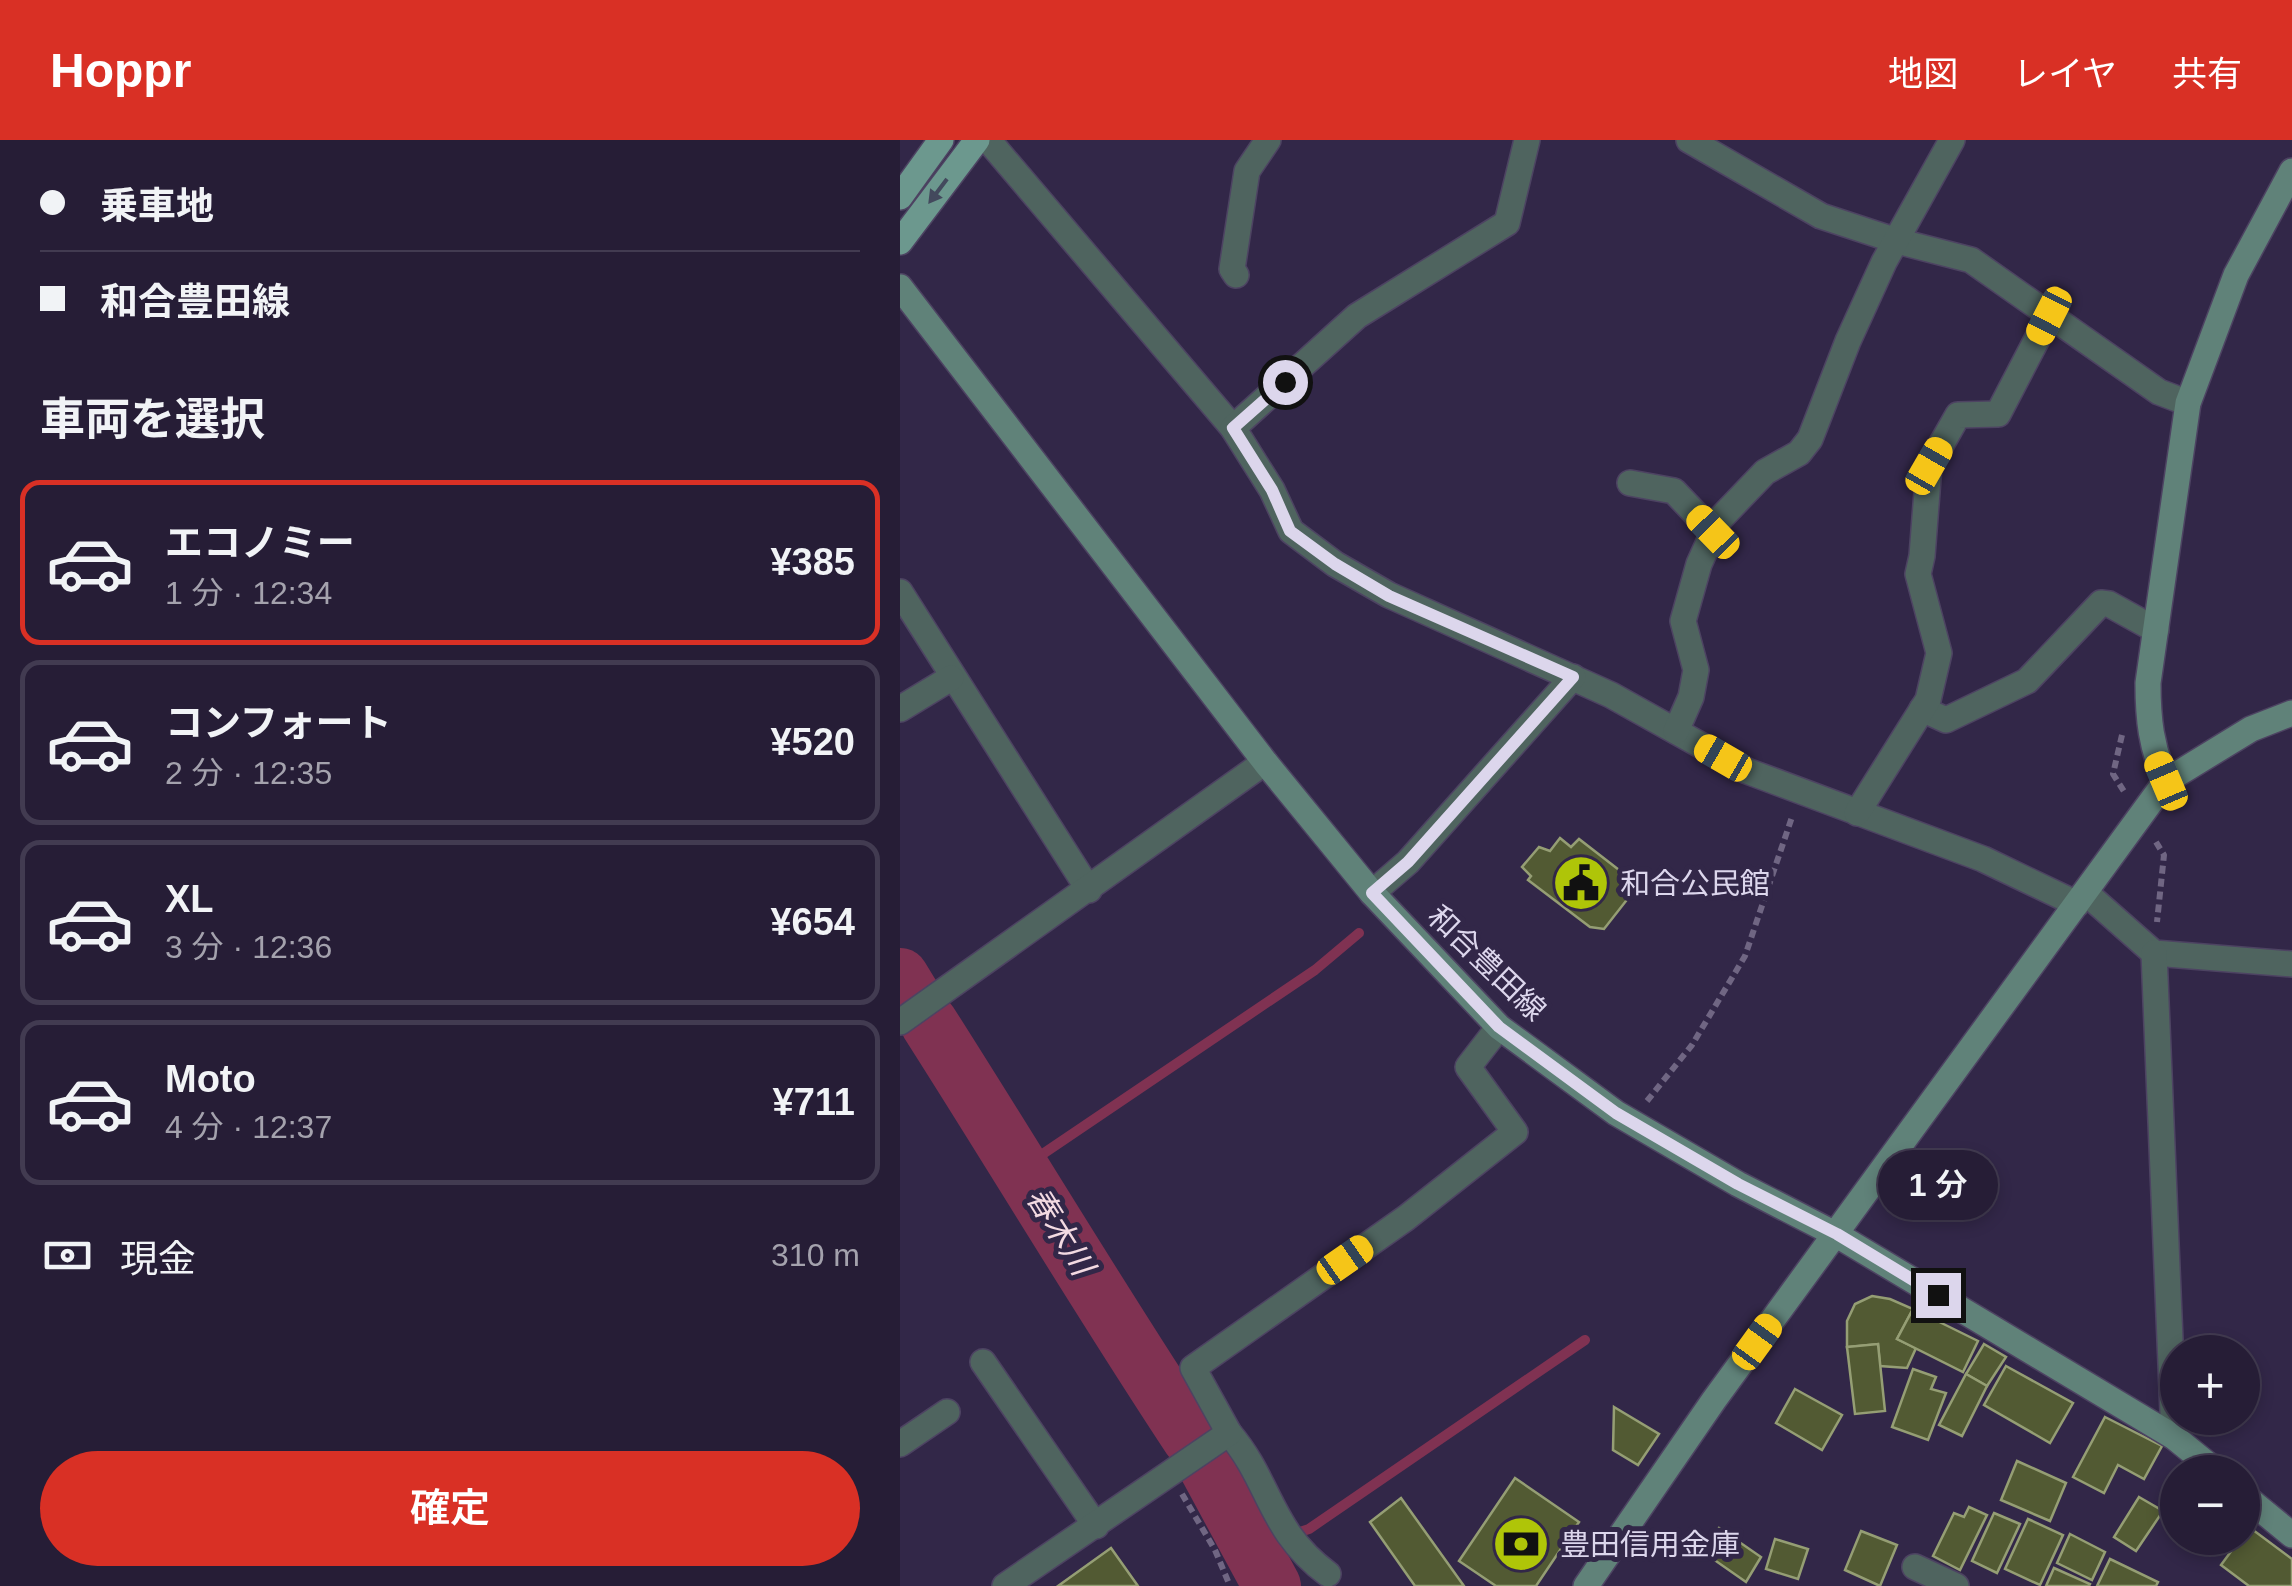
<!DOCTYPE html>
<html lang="ja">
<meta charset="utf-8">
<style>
:root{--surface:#261d36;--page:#2e263e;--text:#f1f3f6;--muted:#a4a2ad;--line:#423b51;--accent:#d93025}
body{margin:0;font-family:Arial,"Noto Sans JP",sans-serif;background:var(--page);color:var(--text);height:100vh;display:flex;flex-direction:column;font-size:38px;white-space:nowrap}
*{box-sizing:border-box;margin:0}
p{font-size:32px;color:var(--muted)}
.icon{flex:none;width:55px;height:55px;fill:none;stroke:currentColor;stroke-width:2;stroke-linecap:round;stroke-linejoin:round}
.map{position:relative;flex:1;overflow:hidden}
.side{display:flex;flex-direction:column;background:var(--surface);width:900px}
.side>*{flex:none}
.guide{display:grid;align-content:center;height:220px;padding:0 40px;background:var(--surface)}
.buttons{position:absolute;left:1260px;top:1195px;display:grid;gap:20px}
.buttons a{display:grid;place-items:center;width:100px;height:100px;border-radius:50%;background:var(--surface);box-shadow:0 5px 15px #0003,0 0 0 2px var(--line);font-size:50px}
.end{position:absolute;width:45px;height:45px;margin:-22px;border:12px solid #dcd6ec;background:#111;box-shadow:0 0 0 5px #111}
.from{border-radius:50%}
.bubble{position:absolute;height:70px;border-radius:35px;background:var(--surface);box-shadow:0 5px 15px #0003,0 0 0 2px var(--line);font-size:32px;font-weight:600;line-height:70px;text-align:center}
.car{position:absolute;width:30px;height:60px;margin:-30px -15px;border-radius:12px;box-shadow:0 0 8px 2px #0007;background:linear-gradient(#f5c518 24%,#345 0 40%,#f5c518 0 76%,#345 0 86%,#f5c518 0)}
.guide b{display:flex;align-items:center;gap:35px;height:95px;font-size:38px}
.guide b+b{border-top:2px solid var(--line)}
.guide i{width:25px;height:25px;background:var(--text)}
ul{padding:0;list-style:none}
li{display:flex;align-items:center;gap:30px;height:165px;margin:0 20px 15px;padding:0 20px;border:5px solid var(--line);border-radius:20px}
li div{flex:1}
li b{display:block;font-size:38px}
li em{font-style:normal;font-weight:600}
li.selected{border-color:var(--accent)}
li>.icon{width:90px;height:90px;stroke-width:1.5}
h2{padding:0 40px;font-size:45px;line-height:120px}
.pay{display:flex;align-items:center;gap:25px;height:110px;padding:0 40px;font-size:38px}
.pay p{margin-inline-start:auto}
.action{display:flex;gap:20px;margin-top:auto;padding:20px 40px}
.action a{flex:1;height:115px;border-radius:60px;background:var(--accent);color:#fff;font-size:40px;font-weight:600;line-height:115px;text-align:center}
header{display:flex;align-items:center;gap:60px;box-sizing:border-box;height:140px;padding:0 50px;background:var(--accent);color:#fff}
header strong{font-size:48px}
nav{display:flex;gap:55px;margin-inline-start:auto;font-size:35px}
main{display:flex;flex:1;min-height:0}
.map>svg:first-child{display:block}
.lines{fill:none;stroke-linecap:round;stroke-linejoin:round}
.stream{stroke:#803252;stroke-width:10}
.river{stroke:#803252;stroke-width:58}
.building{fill:#525a33;stroke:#959e74;stroke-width:2.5}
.street-casing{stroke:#4d4362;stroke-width:28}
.secondary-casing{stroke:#4d4362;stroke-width:28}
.primary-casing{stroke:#4d4362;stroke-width:28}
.path{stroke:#706683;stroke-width:6;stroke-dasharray:8 5;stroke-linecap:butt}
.street{stroke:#4f645f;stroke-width:25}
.secondary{stroke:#608279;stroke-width:25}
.primary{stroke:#6c988e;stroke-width:25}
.oneway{fill:#43495d}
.route{stroke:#dcd6ec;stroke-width:12}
.labels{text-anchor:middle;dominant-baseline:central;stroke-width:10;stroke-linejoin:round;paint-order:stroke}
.poi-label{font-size:30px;fill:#dcd6ec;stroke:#322748;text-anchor:start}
.street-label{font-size:30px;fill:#dcd6ec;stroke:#322748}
.water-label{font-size:32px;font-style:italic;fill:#f3dae2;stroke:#322748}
</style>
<header>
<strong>Hoppr</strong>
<nav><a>地図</a><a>レイヤ</a><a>共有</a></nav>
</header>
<main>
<section class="side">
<div class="guide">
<b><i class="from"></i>乗車地</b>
<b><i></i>和合豊田線</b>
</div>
<h2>車両を選択</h2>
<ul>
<li class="selected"><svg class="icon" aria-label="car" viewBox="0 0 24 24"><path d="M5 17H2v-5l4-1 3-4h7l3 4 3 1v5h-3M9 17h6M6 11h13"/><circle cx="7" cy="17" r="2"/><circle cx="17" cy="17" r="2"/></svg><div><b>エコノミー</b><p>1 分 · 12:34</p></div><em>¥385</em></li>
<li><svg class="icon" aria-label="car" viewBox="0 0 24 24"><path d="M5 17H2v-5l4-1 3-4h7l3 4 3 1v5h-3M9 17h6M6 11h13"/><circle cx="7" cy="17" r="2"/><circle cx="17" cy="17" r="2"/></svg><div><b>コンフォート</b><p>2 分 · 12:35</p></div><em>¥520</em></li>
<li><svg class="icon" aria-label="car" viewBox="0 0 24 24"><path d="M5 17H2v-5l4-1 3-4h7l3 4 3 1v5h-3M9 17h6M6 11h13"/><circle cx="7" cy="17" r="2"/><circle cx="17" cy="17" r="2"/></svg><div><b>XL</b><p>3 分 · 12:36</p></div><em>¥654</em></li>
<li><svg class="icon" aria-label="car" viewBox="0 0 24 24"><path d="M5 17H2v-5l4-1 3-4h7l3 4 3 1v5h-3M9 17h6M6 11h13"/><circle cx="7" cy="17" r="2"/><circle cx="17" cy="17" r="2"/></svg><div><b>Moto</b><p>4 分 · 12:37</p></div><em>¥711</em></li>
</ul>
<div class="pay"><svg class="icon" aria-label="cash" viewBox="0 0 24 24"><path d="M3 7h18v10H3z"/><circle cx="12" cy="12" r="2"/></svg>現金<p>310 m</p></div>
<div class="action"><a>確定</a></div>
</section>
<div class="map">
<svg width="1392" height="1446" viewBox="0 0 1392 1446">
<rect width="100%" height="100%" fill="#322748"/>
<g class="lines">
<!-- stream -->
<g class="stream">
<path d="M122,1028L415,830L459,793"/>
<path d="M351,1408L409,1389L685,1200"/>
</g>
<!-- river -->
<g class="river">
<path d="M0,837L14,860"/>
<path d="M29,883C117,1021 201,1162 291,1298"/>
<path d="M306,1324L372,1446"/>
</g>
</g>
<!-- building -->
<g class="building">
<path d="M660,698L671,707L679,699L732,740L727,747L733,752L704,789L690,787L628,740L631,736L622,727L639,707L650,711Z"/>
<path d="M972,1156L990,1159L1013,1169L997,1199L1016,1208L1007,1228L980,1226L978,1204L947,1207V1181L955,1164Z"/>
<path d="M1013,1169L1078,1201L1063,1232L997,1199Z"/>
<path d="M978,1204L985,1271L955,1274L947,1207Z"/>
<path d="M1084,1204L1106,1217L1087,1246L1066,1234Z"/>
<path d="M1106,1226L1173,1263L1150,1303L1084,1265Z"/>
<path d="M1013,1229L1036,1237L1031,1249L1046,1253L1028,1300L992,1287Z"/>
<path d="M1066,1234L1087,1246L1062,1296L1039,1285Z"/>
<path d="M895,1249L942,1275L922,1310L876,1283Z"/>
<path d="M714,1267L759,1294L738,1325L713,1310Z"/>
<path d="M1205,1277L1262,1306L1244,1339L1218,1325L1204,1353L1173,1337Z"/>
<path d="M1117,1321L1166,1343L1150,1381L1101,1360Z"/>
<path d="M615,1338L679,1382L636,1446H596L559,1421Z"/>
<path d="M1239,1357L1263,1371L1236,1411L1214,1397Z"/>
<path d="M501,1358L564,1446H515L470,1382Z"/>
<path d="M1069,1367L1087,1375L1060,1430L1033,1416L1054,1373L1064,1377Z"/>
<path d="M1094,1373L1120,1384L1097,1433L1072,1421Z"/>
<path d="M1128,1379L1163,1395L1140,1445L1105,1429Z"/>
<path d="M1349,1387L1392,1419V1446H1349L1321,1425Z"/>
<path d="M819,1388L861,1417L846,1442L803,1412Z"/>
<path d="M961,1391L997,1405L980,1446L945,1430Z"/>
<path d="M1170,1394L1205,1412L1192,1440L1157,1423Z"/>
<path d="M1293,1398H1322L1310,1411Z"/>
<path d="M875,1399L908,1409L898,1439L866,1429Z"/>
<path d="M211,1408L238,1446H158Z"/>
<path d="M1210,1419L1258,1442L1256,1446H1197Z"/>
<path d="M1154,1428L1190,1444L1189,1446H1146Z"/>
</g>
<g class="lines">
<!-- street casing -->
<g class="street-casing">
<g id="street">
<path d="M88,0L333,288L372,350L391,391L435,424L489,455L711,555L847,631L1083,719L1177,764"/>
<path d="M789,0L921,76L997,101L1071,120L1259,252L1288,263"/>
<path d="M336,135L332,129L347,31L368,0"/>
<path d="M333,288L457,176L607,83L627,0"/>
<path d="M730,343L774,351L813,392"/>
<path d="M0,452L189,750"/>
<path d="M0,569L51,538"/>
<path d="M1022,569L1046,580L1127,541L1201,463L1209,464L1256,490"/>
<path d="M776,591L791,557L796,530L783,481L799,424L819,380L865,332L899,313L910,299L948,201L984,122L1052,0"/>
<path d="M957,673L1028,560L1039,513L1018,434L1022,416L1029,326L1058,275L1098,274L1149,176"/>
<path d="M472,753L508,722L673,537"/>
<path d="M1186,753L1254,813L1392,824"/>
<path d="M1254,813L1274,1297"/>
<path d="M0,882L365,622"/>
<path d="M83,1222L196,1386"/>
<path d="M329,1293C371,1342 369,1391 428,1434"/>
<path d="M0,1304L47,1272"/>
<path d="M1015,1427L1056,1446"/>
<path d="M105,1446L329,1293L293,1228L506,1078L615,992L568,927L599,887"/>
</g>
</g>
<!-- secondary casing -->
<g class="secondary-casing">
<g id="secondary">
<path d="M0,147L365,622L472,753L599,887L716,973L838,1044L937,1095L1274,1297L1317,1332"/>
<path d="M1266,641C1251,607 1248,579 1248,543L1288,263L1336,135L1392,31"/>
<path d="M1342,1354L1392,1395"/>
<path d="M686,1446L814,1260L1266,641L1351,589L1392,573"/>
</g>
</g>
<!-- primary casing -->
<g class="primary-casing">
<g id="primary">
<path d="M0,57L41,0"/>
<path d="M0,102L77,0"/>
</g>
</g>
<!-- path -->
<g class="path">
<path d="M1222,595L1213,634L1225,653"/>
<path d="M1256,702L1264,715L1257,782"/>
<path d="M747,961L792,905L845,816L892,677"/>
<path d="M282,1354L315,1410L330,1446"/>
</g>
<!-- street -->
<use href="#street" class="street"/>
<!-- secondary -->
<use href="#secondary" class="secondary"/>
<!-- primary -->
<use href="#primary" class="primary"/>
</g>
<!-- one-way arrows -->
<defs><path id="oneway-solid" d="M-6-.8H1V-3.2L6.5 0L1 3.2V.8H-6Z" transform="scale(2.5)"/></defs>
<use class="oneway" href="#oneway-solid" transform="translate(38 51) rotate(127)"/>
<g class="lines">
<!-- route -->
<path class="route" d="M385,242L333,288L372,350L390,391L435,424L489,456L673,537L508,722L472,753L599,887L716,973L838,1044L937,1094L1038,1155"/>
</g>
<!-- icons -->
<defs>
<g id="civic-disc" transform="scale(2.875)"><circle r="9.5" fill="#afc508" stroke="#322748"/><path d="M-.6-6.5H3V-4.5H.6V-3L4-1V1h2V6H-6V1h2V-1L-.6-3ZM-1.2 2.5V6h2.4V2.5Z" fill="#111"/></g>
<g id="bank-disc" transform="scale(2.875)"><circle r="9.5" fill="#afc508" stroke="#322748"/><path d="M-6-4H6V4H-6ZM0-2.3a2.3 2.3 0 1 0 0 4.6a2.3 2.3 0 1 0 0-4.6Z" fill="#111"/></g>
</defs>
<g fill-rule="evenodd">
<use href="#civic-disc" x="681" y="743"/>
<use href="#bank-disc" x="621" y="1404"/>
</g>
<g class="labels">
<!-- poi labels -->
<g class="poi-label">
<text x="720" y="743">和合公民館</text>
<text x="660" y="1404">豊田信用金庫</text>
</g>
<!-- street labels -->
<g class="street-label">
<text transform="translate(587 823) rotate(44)">和合豊田線</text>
</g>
<!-- water labels -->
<g class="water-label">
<text transform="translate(160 1091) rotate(58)">春木川</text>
</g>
</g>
</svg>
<div class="buttons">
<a>+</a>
<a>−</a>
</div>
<i class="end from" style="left:385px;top:242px"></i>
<i class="end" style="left:1038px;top:1155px"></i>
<div class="bubble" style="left:978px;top:1010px;width:120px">1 分</div>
<i class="car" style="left:1149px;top:176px;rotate:207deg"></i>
<i class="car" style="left:1029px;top:326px;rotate:30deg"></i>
<i class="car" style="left:813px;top:392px;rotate:316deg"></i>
<i class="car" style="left:823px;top:618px;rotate:300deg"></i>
<i class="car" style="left:1266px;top:641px;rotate:337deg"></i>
<i class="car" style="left:445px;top:1120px;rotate:55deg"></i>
<i class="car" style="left:857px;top:1202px;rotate:36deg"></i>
</div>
</main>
